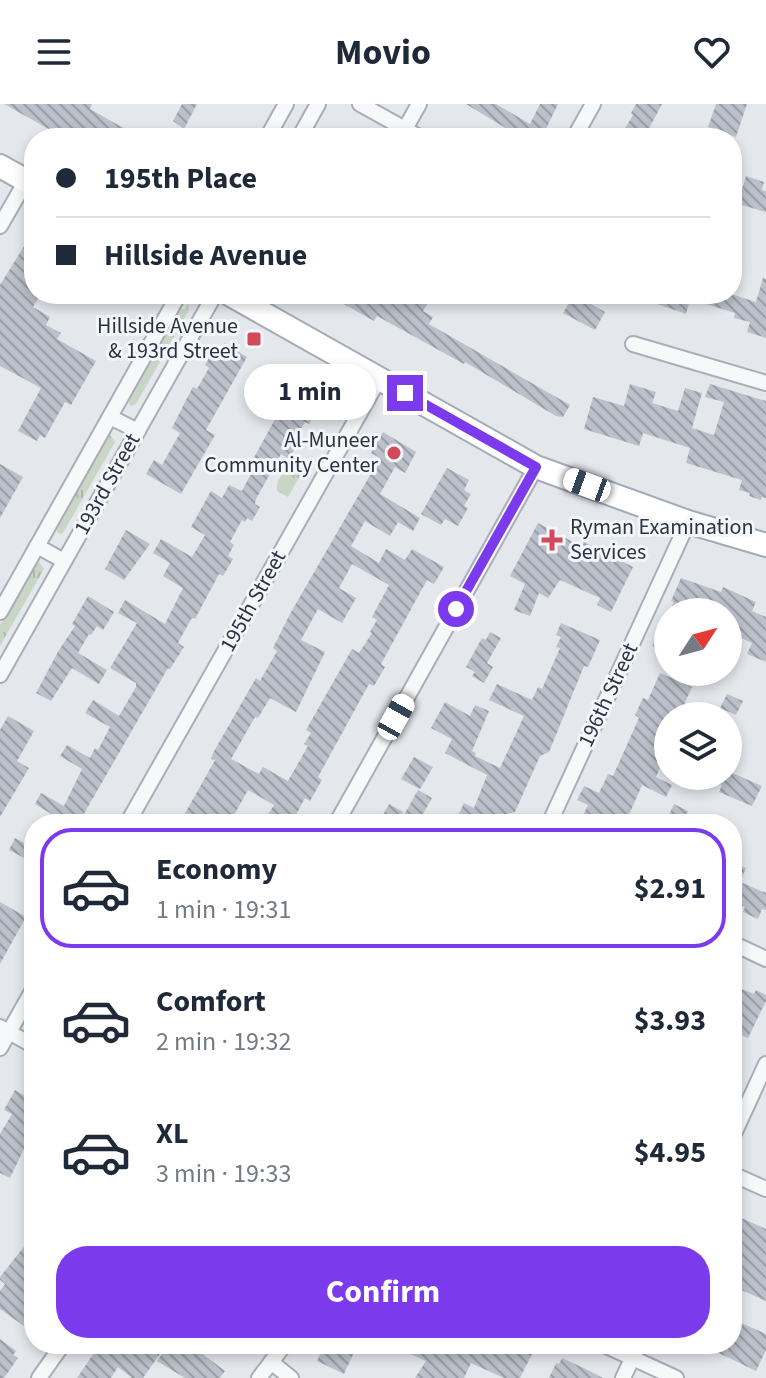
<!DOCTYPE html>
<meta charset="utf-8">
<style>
:root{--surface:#fff;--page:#f6f6f7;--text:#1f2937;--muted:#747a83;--line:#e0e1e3;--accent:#7c3aed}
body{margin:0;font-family:"Source Sans 3",sans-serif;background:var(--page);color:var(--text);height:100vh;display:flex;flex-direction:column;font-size:30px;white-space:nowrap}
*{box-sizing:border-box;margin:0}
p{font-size:26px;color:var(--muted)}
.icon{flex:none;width:44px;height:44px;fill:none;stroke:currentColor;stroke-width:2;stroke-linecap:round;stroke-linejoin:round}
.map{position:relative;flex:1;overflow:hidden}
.sheet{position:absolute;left:24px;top:710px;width:718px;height:540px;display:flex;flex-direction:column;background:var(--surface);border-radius:32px;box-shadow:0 4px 12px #0003}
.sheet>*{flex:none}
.banner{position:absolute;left:24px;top:24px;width:718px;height:176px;border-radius:32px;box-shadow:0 4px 12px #0003;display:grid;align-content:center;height:176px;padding:0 32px;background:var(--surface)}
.needle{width:52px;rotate:54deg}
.tools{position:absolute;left:654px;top:494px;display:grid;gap:16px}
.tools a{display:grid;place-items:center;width:88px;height:88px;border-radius:50%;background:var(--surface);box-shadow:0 4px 12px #0003;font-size:40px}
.end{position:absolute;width:36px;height:36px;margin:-18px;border:10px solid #7c3aed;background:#fff;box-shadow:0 0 0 4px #fff}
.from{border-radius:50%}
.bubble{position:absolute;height:56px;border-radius:28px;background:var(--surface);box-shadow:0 4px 12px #0003;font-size:26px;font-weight:700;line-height:56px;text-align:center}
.car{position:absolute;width:24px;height:48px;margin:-24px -12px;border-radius:10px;box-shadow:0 0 6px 2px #0007;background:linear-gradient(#fff 24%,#345 0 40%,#fff 0 76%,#345 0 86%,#fff 0)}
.banner b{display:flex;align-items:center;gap:28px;height:76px;font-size:30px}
.banner b+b{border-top:2px solid var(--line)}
.banner i{width:20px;height:20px;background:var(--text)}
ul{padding:14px 0 0;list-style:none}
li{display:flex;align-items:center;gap:24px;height:120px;margin:0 16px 12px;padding:0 16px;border:4px solid transparent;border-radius:32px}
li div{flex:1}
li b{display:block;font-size:30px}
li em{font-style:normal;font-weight:700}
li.on{border-color:var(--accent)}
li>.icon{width:72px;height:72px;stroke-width:1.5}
.button{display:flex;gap:16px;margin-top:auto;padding:16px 32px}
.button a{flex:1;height:92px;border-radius:32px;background:var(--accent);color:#fff;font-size:32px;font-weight:700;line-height:92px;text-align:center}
header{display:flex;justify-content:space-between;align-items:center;height:104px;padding:0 32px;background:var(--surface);font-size:36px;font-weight:700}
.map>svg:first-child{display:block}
.grass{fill:url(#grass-tufts)}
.building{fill:url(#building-back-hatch);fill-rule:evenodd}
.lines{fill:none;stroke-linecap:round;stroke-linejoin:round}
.street-casing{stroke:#a9aeb7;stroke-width:18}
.primary-casing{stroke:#a3abb8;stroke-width:26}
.street{stroke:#f7f8fa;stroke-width:14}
.primary{stroke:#fff;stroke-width:22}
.route{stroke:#7c3aed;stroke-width:10}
.poi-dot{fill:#d1495b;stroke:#f4f6f9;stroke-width:3}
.labels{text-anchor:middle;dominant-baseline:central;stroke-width:6;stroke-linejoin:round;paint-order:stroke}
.poi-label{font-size:22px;fill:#2b3445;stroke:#f4f6f9;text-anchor:end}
.street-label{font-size:22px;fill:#2b3445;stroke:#f4f6f9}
</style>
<header><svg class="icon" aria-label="menu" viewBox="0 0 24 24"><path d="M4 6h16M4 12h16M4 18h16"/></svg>Movio<svg class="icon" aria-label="heart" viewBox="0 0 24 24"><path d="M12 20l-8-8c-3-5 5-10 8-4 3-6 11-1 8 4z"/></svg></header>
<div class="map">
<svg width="766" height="1274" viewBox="0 0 766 1274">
<defs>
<pattern id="grass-tufts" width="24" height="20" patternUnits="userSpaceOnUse" patternTransform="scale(2)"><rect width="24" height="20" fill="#c9d6c5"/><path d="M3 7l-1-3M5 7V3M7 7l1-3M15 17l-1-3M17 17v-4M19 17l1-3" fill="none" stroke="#adb8ab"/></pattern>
<pattern id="building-back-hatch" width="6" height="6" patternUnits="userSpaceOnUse" patternTransform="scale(2)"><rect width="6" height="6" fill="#bbc0ca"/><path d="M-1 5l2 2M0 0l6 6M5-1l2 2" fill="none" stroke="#989da6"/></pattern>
</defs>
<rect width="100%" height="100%" fill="#e4e7ec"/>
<!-- grass -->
<g class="grass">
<path d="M188,200L189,206L136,300L131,302L127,295L179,203L184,206Z"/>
<path d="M110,331L115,338L63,429L59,430L55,424L106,333Z"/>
<path d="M291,366L302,368L288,393L277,387C276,376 281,370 291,366Z"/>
<path d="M39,458L44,465L0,542V521L35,460Z"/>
</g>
<!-- building -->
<g class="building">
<path d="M4,0H92L90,5L141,34H65Z"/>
<path d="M182,0H197L184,25L173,17Z"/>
<path d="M466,0H496L530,20L540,0H558L544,29L552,34H522Z"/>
<path d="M636,0H662L644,34H619L633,11L631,9Z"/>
<path d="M716,0H747L736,33L708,23Z"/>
<path d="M746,72L764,78L762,86L766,87V108L738,100Z"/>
<path d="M34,126V190H41L33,203L50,213L46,221L61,229L57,235L96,257L71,301L65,298L45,334L40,331L37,337L18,327L41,284L0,262V181Z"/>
<path d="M763,174L766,175V234L747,228L750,218L734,214L735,209L690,195L686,210L637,193V190H731L756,198Z"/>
<path d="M326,190H417L429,197L423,207L433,213L429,220L570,301L563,313L556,312L465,258L464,260L377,212L374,217Z"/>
<path d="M574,190L605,208L595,226L563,209Z"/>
<path d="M224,239L247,253L206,326L215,331L181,390L146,370L154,356L162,361L180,329L172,324L186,296L193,283L197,285L209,264L205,261L212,249L217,251Z"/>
<path d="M295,279L319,292L311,305L316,307L309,320L305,318L293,339L297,341L289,355L281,350L256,395L255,400L260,403L252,417L247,414L245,418L242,416L230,438L234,441L228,452L233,455L223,472L219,470L195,515L192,514L190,517L178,539L184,543L170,565L168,564L78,720H48L53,711L35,700L41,689L64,702L82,665L60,652L67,641L90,654L95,644L98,646L110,623L85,609L93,596L119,612L136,583V579L110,564L137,519L118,509L125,496L165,520L183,484L163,472L170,459L153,449L161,435L192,453L205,431L191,423L211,387L222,394L229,381L242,387L255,362L251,359Z"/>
<path d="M630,280L656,288L652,299L678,307L685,284L702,289L692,324L714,331L724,298L705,293L710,280L766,297V394L762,393L761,396L749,392L750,389L739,386L742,376L686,359L690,344L643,329L639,342L584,325L593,293L624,302Z"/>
<path d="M383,328L416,348L405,369L395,363L380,390L420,414L413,427L398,418L390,432L365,417L351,442L379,459L386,445L405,456L412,445L444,463L434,480L427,476L381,560L385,563L374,582L369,580L318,673L322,676L310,697L305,694L291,720H262L274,701L248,686L229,720H179L215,656L211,655L213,649L256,574L260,577L277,547L273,544L290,510L380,354L371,349ZM352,460L389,481L372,513L377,516L370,528L372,529L359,549L352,545L306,626L311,629L304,640L308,642L288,677L263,663L259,670L231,655L255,613L258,614L270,594L296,608L325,548L301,536L318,505L342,519L356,494L339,484Z"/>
<path d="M0,360L23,373L0,414Z"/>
<path d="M447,364L469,376L464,386L471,390L464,402L468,404L458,422L445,415L441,421L421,410Z"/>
<path d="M538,419L582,443L584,438L633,463L611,508L597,501L600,494L560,476L548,494L539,489L530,512L514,506L525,480L510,472Z"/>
<path d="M126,426L150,440L124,476L105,465Z"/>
<path d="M681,474L721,488L723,483L756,498L752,507L766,513V558L747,550L752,539L728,528V508H679L671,505L674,498L671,497Z"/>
<path d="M88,492L114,508L103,526L97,522L91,531L89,530L78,549L107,566L99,580L72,564L51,597L36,589L59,546L75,522L72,520Z"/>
<path d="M561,519L600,536L588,563L584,562L549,648L540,652L515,708L471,720H454L464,699L474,704L487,671L445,649L452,635L431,624L445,598L470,612L475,601L489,607L472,647L476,649L475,652L500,664L524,612L489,596L497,580L532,596L538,583L542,585L560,544L556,543L561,533L556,531Z"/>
<path d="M490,528L501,534L487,559L493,563L484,579L472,572L475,568L466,563L482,534L486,536Z"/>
<path d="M658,528L668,532V549L652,542Z"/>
<path d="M660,569L692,583L679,612H668V645L656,673L672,681L666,693L642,681L625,720H579L588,701L577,696L584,682L599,689L608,670L613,672L639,614L635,611L643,594L648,596Z"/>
<path d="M727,590L743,597L736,611L720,604Z"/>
<path d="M8,612L34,627L17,657L29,664L0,713V626Z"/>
<path d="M414,653L433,663L420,685L401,675Z"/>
<path d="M728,667L762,682L752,702L719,688L722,681L702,672H728Z"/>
<path d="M418,686L432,694L418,719L404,711Z"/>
<path d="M389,700L403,708L396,720H378Z"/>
<path d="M674,700L688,707L683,720H665Z"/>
<path d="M15,734L34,744V759L9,746Z"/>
<path d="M732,758L746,764L740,778L766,789V806L762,805L758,815L743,808L745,803L732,797Z"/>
<path d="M0,798L26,813L0,860Z"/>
<path d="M732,881L754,890L756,886L766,891V897L748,934L736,929L743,914L732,910Z"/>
<path d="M15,986L34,997V1024L10,1074L0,1069V1030L12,1010L4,1006Z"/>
<path d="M732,1110L766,1125V1197L732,1182Z"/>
<path d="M34,1130V1229L0,1205V1187L5,1180L0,1176V1173Z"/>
<path d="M732,1215L766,1230V1246L756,1267L700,1240H732Z"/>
<path d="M0,1235L16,1247L13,1251L18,1254L4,1274H0Z"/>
<path d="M100,1240H152L162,1247L143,1274H132L118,1263L111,1274H77Z"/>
<path d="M169,1240H183L193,1248L196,1245L225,1267L220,1274H185L157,1257Z"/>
<path d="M325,1240H358L344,1270L317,1257Z"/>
<path d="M389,1240H512L532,1250L520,1274H504L471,1259L464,1274H415L426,1257Z"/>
<path d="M562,1254L586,1265L603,1274H549L556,1259L559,1260Z"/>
</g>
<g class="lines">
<!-- street casing -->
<g class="street-casing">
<g id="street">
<path d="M360,0L421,34"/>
<path d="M405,25L419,0"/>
<path d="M267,34L286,0"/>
<path d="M299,34L318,0"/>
<path d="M574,34L593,0"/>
<path d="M0,122L26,77"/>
<path d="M633,240L766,279"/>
<path d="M110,313L138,327"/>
<path d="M37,442L64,457"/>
<path d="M0,508L179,190"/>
<path d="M0,571L215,190"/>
<path d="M127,720L379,275"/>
<path d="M336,720L536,363"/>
<path d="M549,720L688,418"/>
<path d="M732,839L766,855"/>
<path d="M0,923L34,942"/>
<path d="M0,944L34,884"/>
<path d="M732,1034L766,960"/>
<path d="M732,1070L766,1085"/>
<path d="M602,1240L676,1274"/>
<path d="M271,1258L291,1274"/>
<path d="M39,1274L63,1240"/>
<path d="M259,1274L285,1240"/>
<path d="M623,1274L639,1240"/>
</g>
</g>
<!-- primary casing -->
<g class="primary-casing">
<g id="primary">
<path d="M0,62L34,81"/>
<path d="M229,190L536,363L688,418L766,441"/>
</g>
</g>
<!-- street -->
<use href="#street" class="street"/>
<!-- primary -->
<use href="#primary" class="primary"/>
</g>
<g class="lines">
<!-- route -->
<path class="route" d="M405,289L536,363L456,505"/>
</g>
<!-- markers -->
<g class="poi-dot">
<rect x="246" y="227" width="16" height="16" rx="4"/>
<circle cx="394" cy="349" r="8"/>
<path d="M548 424h8v8h8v8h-8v8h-8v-8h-8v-8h8z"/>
</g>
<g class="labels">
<!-- poi labels -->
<g class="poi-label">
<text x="238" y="222">Hillside Avenue<tspan x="238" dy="25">&amp; 193rd Street</tspan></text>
<text x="378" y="336">Al-Muneer<tspan x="378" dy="25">Community Center</tspan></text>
<text x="570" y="423" text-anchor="start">Ryman Examination<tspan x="570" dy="25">Services</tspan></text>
</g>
<!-- street labels -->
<g class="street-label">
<text transform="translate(107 380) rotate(-61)">193rd Street</text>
<text transform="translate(253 497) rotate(-61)">195th Street</text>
<text transform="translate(608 591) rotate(-65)">196th Street</text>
</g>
</g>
</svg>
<div class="tools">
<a><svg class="needle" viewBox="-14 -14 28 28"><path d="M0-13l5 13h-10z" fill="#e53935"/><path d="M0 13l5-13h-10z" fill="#747a83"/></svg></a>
<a><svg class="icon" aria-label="layers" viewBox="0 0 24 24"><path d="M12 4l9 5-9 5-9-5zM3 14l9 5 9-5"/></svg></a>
</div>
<i class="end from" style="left:456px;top:505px"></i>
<i class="end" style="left:405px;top:289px"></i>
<div class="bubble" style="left:244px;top:260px;width:132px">1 min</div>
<i class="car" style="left:587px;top:381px;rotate:290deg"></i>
<i class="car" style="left:396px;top:613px;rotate:29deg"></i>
<div class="banner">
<b><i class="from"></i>195th Place</b>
<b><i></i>Hillside Avenue</b>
</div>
<section class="sheet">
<ul>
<li class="on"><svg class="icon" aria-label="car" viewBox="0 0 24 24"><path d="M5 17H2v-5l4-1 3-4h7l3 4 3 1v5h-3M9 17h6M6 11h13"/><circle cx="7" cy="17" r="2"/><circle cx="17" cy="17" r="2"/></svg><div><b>Economy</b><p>1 min · 19:31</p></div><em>$2.91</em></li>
<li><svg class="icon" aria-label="car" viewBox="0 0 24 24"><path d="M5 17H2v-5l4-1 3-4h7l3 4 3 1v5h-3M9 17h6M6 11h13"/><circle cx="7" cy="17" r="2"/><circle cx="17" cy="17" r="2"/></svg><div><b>Comfort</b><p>2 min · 19:32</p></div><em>$3.93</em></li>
<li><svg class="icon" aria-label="car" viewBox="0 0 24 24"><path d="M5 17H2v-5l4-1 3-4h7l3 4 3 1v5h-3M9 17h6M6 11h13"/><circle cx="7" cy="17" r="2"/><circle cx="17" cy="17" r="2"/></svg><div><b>XL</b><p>3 min · 19:33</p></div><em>$4.95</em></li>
</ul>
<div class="button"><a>Confirm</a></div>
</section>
</div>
